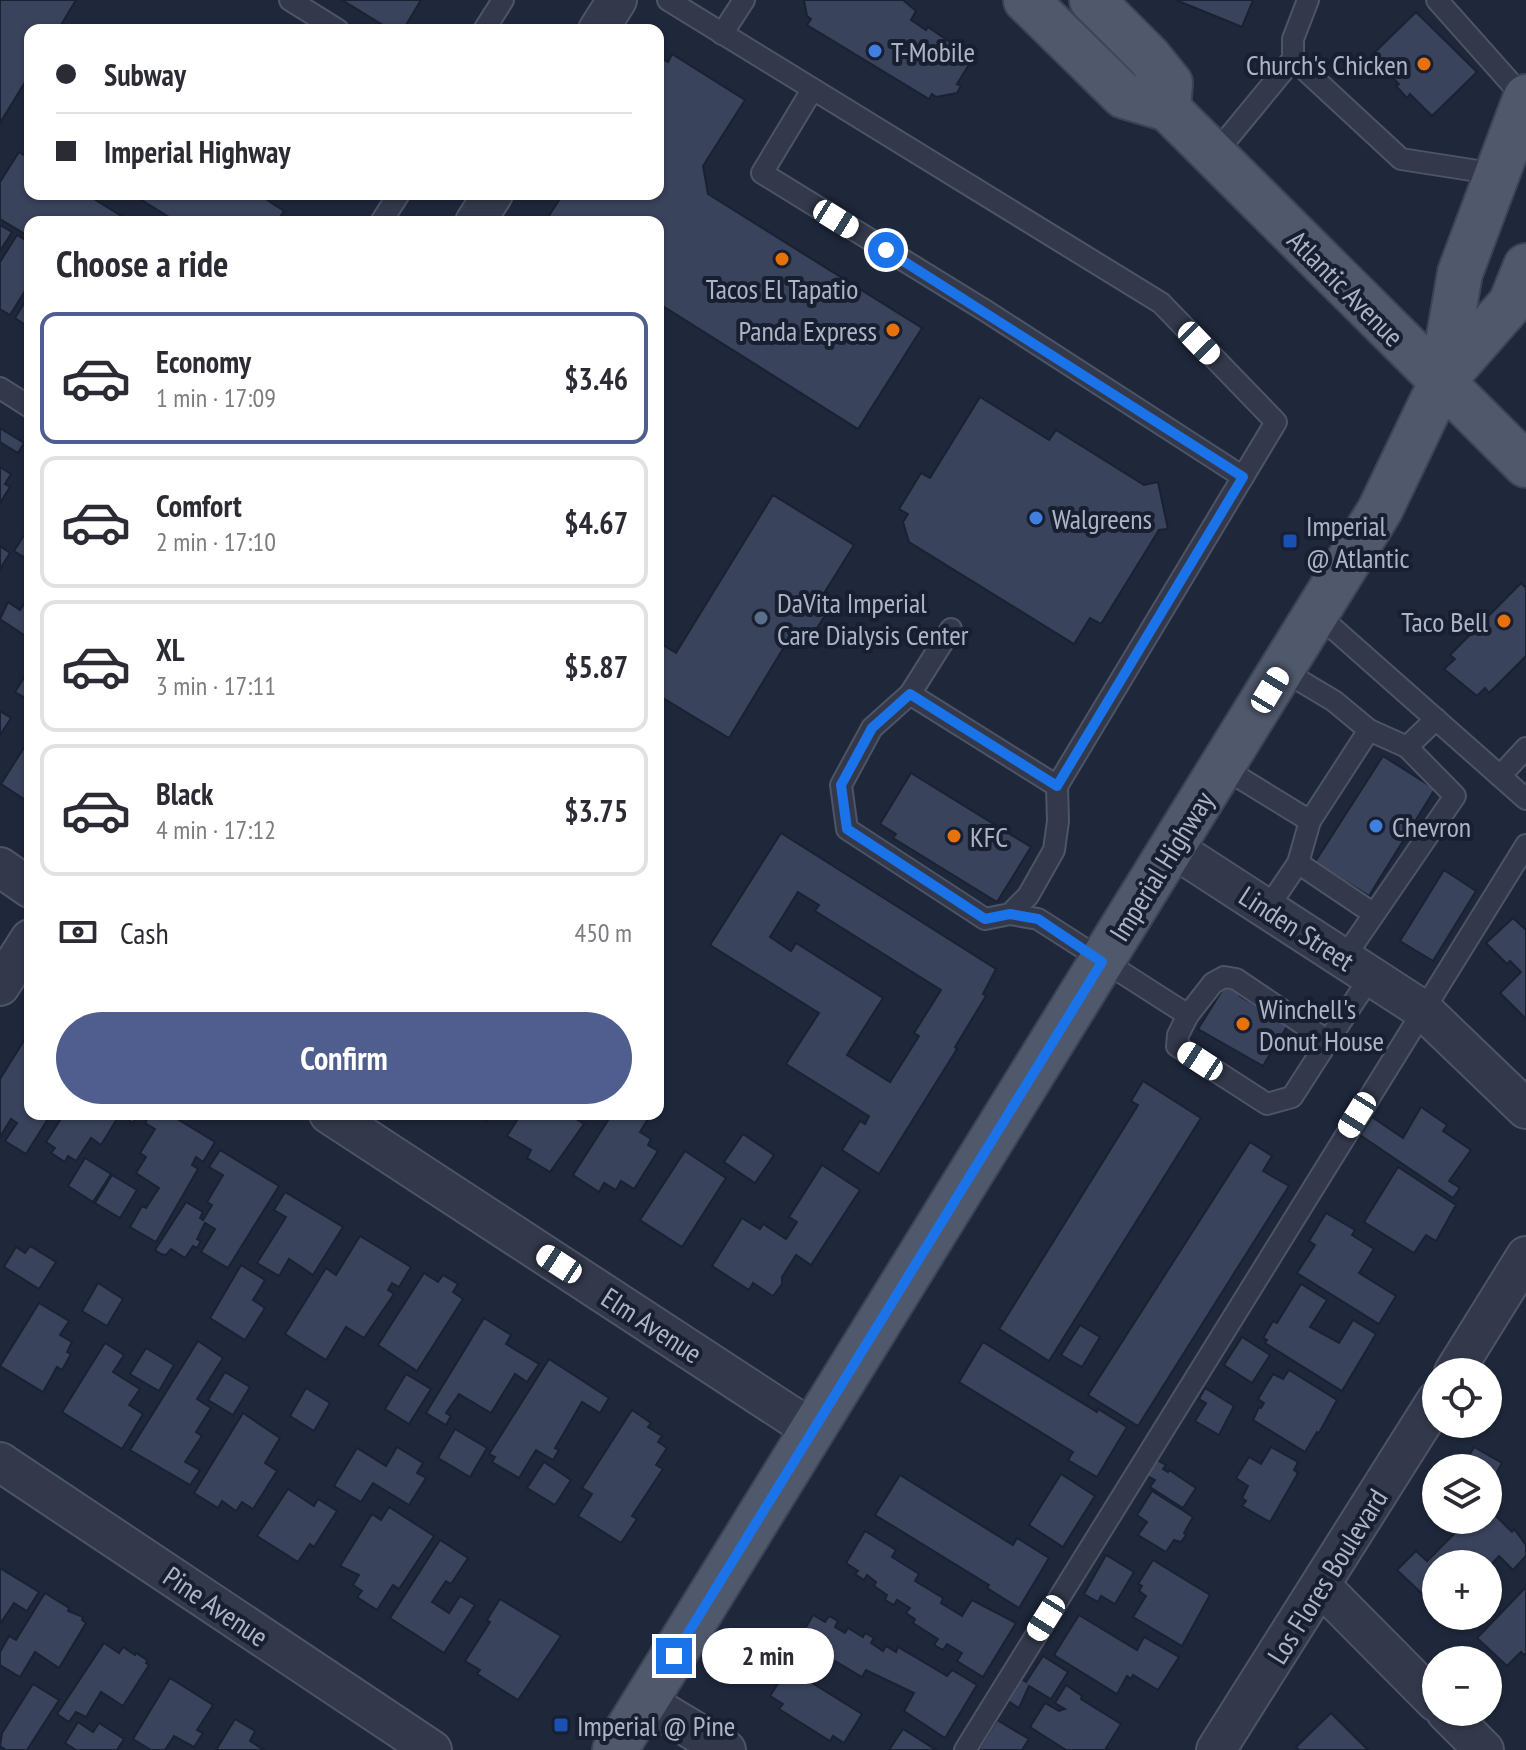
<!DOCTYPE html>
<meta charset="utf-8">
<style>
:root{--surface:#fff;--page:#f2f2f3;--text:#2b2b33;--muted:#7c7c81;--line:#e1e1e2;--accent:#4f5d8f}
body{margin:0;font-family:"PT Sans Narrow",sans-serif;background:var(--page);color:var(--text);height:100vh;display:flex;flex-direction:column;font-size:30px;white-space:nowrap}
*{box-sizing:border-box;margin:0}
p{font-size:26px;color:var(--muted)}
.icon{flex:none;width:44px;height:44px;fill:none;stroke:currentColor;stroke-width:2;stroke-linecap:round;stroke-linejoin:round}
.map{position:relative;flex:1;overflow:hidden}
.sheet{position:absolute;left:24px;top:216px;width:640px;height:904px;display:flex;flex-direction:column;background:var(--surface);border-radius:16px;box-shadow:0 2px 6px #0004}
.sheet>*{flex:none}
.banner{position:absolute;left:24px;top:24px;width:640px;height:176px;border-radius:16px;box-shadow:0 2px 6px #0004;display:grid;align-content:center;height:176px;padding:0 32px;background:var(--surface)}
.controls{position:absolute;left:1422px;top:1358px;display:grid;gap:16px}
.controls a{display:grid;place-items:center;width:80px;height:80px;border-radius:50%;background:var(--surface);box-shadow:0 2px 6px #0004;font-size:40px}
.end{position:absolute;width:36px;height:36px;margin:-18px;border:10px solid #1a73e8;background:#fff;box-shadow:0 0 0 4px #fff}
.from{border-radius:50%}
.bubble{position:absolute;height:56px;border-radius:28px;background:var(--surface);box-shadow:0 2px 6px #0004;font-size:26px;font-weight:800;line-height:56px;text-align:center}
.car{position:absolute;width:24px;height:48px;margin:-24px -12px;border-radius:10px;box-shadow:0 0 6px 2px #0007;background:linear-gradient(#fff 24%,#345 0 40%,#fff 0 76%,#345 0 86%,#fff 0)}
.banner b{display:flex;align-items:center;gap:28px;height:76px;font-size:30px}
.banner b+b{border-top:2px solid var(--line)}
.banner i{width:20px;height:20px;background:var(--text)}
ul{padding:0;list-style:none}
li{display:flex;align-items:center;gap:24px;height:132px;margin:0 16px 12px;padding:0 16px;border:4px solid var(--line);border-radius:16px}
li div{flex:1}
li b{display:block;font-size:30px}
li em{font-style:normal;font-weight:800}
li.current{border-color:var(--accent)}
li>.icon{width:72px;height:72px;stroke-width:1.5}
h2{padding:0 32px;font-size:36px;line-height:96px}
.pay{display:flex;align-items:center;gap:20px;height:88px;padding:0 32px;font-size:30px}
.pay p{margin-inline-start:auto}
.action{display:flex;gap:16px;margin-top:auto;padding:16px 32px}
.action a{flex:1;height:92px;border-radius:48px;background:var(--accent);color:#fff;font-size:32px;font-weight:800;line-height:92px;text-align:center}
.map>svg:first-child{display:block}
.building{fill:#3a435c;stroke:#1a2132;stroke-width:2;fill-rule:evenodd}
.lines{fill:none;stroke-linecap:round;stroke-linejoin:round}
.service-casing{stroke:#4d5466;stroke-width:24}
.minor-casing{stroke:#4d5466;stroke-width:42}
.primary-casing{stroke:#3c4355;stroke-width:48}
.service{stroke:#33394b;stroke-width:20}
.minor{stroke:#33394b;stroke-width:38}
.primary{stroke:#50586c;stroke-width:44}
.route{stroke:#1a73e8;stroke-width:10}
.shop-dot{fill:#3f7fe0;stroke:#181f30;stroke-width:3}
.food-dot{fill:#e8710a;stroke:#181f30;stroke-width:3}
.transit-dot{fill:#1a4fb4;stroke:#181f30;stroke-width:3}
.service-dot{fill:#5c6f8a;stroke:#181f30;stroke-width:3}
.labels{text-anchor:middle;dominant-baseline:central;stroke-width:8;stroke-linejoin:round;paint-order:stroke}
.poi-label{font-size:28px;fill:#adb4c8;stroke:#181f30;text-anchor:start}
.street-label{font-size:28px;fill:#adb4c8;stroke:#181f30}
</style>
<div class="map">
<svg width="1526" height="1750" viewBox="0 0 1526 1750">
<rect width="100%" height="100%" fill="#1f273b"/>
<!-- building -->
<g class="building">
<path d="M0,0H76L58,30H30V74L0,123Z"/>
<path d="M342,0H421L403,30H391Z"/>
<path d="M804,0H903L916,11L911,20L926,30L928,27L973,58L957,84L961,86L957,93L936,97L932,94L929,99L807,25L811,19L807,16Z"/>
<path d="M1176,0H1253L1242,27Z"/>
<path d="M1416,12L1477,72L1432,116L1410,94L1407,98L1396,86L1399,84L1371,56Z"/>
<path d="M672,54L745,100L703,166L708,194L922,328L858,429L658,303V222H545L563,194H658V56L668,62Z"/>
<path d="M19,152L30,159V194H86L131,222H30V237L0,219V182Z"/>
<path d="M132,194H258L284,211L277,222H177Z"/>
<path d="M0,225L12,232L0,251Z"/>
<path d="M17,235L30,243V283L10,315L0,309V262Z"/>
<path d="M30,294V328L15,318Z"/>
<path d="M980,397L1049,440L1056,430L1144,485L1158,482L1168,529L1159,530L1101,624L1090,618L1074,644L909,542L903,522L908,514L899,509L921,473L930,478Z"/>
<path d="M0,428L24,443L18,453L0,442Z"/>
<path d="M0,467L11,474L5,484L10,487L0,503Z"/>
<path d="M773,495L854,545L823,595L834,601L807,644L792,634L729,738L658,695V642L676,653Z"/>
<path d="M30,526V561L14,551Z"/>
<path d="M0,546L10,553L0,569Z"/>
<path d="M1521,583L1526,588V656L1489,693L1485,688L1477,696L1444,669L1455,659L1450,655Z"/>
<path d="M30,595V639L0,619L8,602L20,610Z"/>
<path d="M30,668V701L15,692Z"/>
<path d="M0,711L11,718L0,735Z"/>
<path d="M30,738V803L1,784Z"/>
<path d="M1383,756L1435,789L1369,896L1315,862Z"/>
<path d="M911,773L1031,847L997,902L893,838L896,834L880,824Z"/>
<path d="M781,833L996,969L983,994L986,996L955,1047L957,1049L879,1174L842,1150L860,1121L865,1124L869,1116L786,1064L819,1013L710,945ZM798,892L819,905L815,911L941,990L914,1033L919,1036L890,1082L847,1055L883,998L796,943L791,951L770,937Z"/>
<path d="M1444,870L1476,891L1433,961L1400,941Z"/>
<path d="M1513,918L1526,930V1019L1500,993L1521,972L1510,961L1507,964L1486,943Z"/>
<path d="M1226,984L1242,994L1240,996L1288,1025L1263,1066L1198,1029Z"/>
<path d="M30,1031V1114H51L26,1154L5,1141L17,1123L11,1119L0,1137V1079Z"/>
<path d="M1143,1081L1201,1118L1049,1361L999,1329L1138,1105L1131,1101Z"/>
<path d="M1421,1107L1447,1125L1443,1131L1471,1150L1449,1181L1460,1188L1453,1198L1360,1135L1372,1117L1403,1138Z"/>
<path d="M64,1114H138L133,1123L120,1114L101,1145L91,1138L76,1161L68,1156L65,1162L51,1153L55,1148L46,1142Z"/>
<path d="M150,1114H169L215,1142L203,1162L196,1157L192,1165L198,1169L156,1242L130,1227L142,1206L146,1208L159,1188L136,1173L146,1157L140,1153L155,1129L145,1123Z"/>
<path d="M475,1114H491L487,1122Z"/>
<path d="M521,1114H575L573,1117L584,1124L550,1172L527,1158L531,1150L507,1136Z"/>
<path d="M612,1114H651L640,1132L651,1139L648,1145L658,1151L634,1189L621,1181L616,1190L604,1183L599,1192L573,1175Z"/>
<path d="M743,1134L774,1155L755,1183L724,1162Z"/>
<path d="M1250,1142L1272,1156L1263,1171L1289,1186L1138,1426L1088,1395Z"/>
<path d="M220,1150L279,1186L228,1268L201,1252L215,1229L205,1223L197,1239L201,1241L197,1248L193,1246L185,1258L171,1249L166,1255L161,1254L155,1250L186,1202L203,1212L200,1218L203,1220L212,1205L207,1202L223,1175L209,1167Z"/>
<path d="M685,1151L726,1178L682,1247L640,1220Z"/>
<path d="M85,1158L111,1174L93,1202L68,1186Z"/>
<path d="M822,1165L860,1190L811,1265L796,1255L782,1277V1284L773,1296L753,1283L749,1290L712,1266L742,1218L760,1229L763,1224L786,1239L797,1222L789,1217Z"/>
<path d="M1398,1167L1456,1205L1436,1241L1426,1235L1414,1253L1364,1222Z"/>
<path d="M112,1175L137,1190L120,1218L95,1203Z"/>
<path d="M285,1192L343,1227L313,1275L289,1259L279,1276L257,1263L286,1217L274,1210Z"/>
<path d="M1326,1213L1355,1230L1352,1235L1374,1249L1359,1273L1396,1296L1379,1324L1297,1273L1315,1245L1309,1241Z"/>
<path d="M360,1236L411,1267L399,1287L392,1283L388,1290L394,1294L364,1338L346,1327L326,1360L285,1334L326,1268L336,1275Z"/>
<path d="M30,1246L56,1262L39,1289L4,1267L16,1247L25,1253Z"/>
<path d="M241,1265L265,1280L253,1300L265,1308L245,1340L210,1318Z"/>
<path d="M424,1273L438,1282L443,1275L458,1284L453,1292L463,1299L417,1371L378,1345Z"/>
<path d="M98,1283L123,1299L107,1326L82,1311Z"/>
<path d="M1301,1284L1327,1300L1310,1327L1339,1343L1353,1320L1376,1334L1342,1391L1265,1343L1267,1340L1263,1338L1273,1321L1277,1323Z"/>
<path d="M39,1303L69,1321L60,1335L72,1342L67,1352L71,1354L62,1370L57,1367L43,1392L0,1366Z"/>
<path d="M484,1318L511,1335L506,1344L539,1364L527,1382L515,1374L491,1413L459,1394L446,1413L451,1416L446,1425L426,1413Z"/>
<path d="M1080,1325L1100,1337L1082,1367L1061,1355Z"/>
<path d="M1242,1337L1270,1355L1252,1383L1224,1365Z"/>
<path d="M198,1341L223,1358L197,1399L211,1408L196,1432L202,1436L185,1462L200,1470L190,1485L130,1450Z"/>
<path d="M983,1342L1097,1412L1098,1409L1127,1427L1097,1477L1068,1460L1073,1452L959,1382Z"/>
<path d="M105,1343L124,1355L113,1372L140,1389L129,1405L143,1414L122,1449L62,1412Z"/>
<path d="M146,1348L174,1365L159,1391L130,1374Z"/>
<path d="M549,1359L609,1398L600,1413L582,1402L555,1448L559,1450L553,1460L536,1450L519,1478L492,1462L495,1457L489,1454Z"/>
<path d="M1289,1370L1337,1400L1319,1433L1317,1432L1305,1452L1253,1420L1259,1407L1261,1408L1264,1403L1258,1399L1273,1374L1283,1379Z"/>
<path d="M225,1372L250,1387L233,1415L208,1400Z"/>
<path d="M406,1374L431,1389L409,1424L385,1409Z"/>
<path d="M306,1388L330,1403L314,1431L290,1416Z"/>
<path d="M1205,1388L1234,1406L1219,1435L1195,1421L1206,1403L1199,1399Z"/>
<path d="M632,1410L651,1423L648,1427L662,1436L658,1442L667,1448L656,1465L663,1469L632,1516L637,1519L621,1543L578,1516L592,1494L582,1488Z"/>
<path d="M243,1413L280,1438L265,1463L277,1471L253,1509L242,1502L236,1511L222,1501L218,1508L194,1493Z"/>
<path d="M455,1429L487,1448L470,1477L438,1458Z"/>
<path d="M397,1447L423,1463L417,1473L426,1478L409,1505L373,1483L361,1502L334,1486L357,1448L386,1466Z"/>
<path d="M1271,1447L1298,1462L1294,1470L1298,1473L1270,1522L1242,1506L1246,1501L1242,1498L1248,1486L1236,1478L1249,1457L1261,1464Z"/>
<path d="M1474,1447L1502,1463L1488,1488V1468H1462Z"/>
<path d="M1157,1460L1166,1465L1163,1469L1168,1472L1169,1470L1196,1488L1183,1508L1150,1487L1155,1480L1147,1476Z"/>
<path d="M544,1462L571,1480L555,1505L527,1488Z"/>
<path d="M1061,1474L1095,1496L1063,1547L1029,1525Z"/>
<path d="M900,1475L1013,1545L1017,1538L1049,1558L1019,1608L987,1588L989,1585L875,1515Z"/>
<path d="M288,1489L314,1506L318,1499L337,1511L314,1547L310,1544L298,1562L257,1536Z"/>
<path d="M1152,1491L1193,1517L1184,1533L1186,1535L1181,1542L1174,1540L1166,1552L1138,1535L1147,1522L1137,1515Z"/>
<path d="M389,1507L434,1536L399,1589L393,1585L377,1610L357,1597L362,1591L353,1585L359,1575L340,1566L372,1514L381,1520Z"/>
<path d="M1494,1514L1512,1532L1514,1529L1526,1545V1556L1513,1570L1499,1556L1488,1568V1564H1436V1607L1397,1570L1416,1551L1427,1561L1465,1523L1472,1530L1482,1520L1486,1521Z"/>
<path d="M865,1531L896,1550L892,1557L919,1574L915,1581L943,1598L941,1603L962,1616L972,1600L1016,1623L983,1677L957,1661L962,1653L947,1644L943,1650L934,1645L938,1639L913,1623L915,1619L906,1613L910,1608L897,1600L894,1605L885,1600L887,1595L874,1586L876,1582L867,1575L864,1580L855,1574L858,1571L846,1563Z"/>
<path d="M440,1540L468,1558L451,1584L446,1581L432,1602L449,1613L460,1596L475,1605L444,1653L390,1618Z"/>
<path d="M1106,1555L1134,1572L1115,1604L1101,1596L1098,1602L1084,1594Z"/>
<path d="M1153,1560L1210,1595L1182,1646L1133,1617L1146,1596L1139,1591L1142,1586L1138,1584Z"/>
<path d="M0,1568L39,1592L27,1611L14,1603L0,1624Z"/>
<path d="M1526,1587V1653L1524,1655L1521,1652L1507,1666L1477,1638Z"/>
<path d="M45,1593L69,1608L68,1611L83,1617L82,1620L86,1623L59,1668L35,1652L20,1677L0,1665V1652L9,1636L16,1640Z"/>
<path d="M500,1599L561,1636L518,1700L477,1674L480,1670L465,1661L490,1622L487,1620Z"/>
<path d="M813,1615L825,1622L829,1616L838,1621L835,1627L845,1633L848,1628L863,1637L865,1633L874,1638L871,1643L883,1651L886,1646L896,1652L898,1647L947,1676L952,1670L977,1685L945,1738L904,1711L914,1693L866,1670L862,1677L830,1658L826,1664L795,1646Z"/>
<path d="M1079,1615L1137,1650L1144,1637L1179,1657L1158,1690L1133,1675L1131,1679L1127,1676L1117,1694L1054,1655Z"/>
<path d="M104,1643L119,1653L123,1647L135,1655L136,1653L147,1660L146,1663L149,1665L123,1706L101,1692L86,1717L76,1712L69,1722L57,1714Z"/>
<path d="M1043,1656L1068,1672L1051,1699L1029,1686L1019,1708L1008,1701L1022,1679L1026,1682Z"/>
<path d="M788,1668L862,1714L844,1743L833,1736L830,1741L779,1709L783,1704L770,1696Z"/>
<path d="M170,1678L213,1705L197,1730L203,1733L194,1747L174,1736L165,1750H151L133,1739Z"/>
<path d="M33,1684L59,1700L27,1750H6L0,1746L2,1733Z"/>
<path d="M1066,1685L1082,1696L1081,1699L1121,1724L1106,1748L1110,1750H1066L1030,1727L1045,1703L1059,1711L1065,1709L1055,1703Z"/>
<path d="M1331,1713L1368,1750H1299L1296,1747Z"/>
<path d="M235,1719L255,1731L250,1741L264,1750H216Z"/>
<path d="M997,1720L1029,1739L1022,1750H978Z"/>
<path d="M78,1722L93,1732L99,1723L124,1739L117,1750H76L65,1743Z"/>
<path d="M903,1729L936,1750H889Z"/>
</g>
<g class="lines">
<!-- service casing -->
<g class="service-casing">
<g id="service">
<path d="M290,0L338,30"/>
<path d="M668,0L1161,303L1276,422L1057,786L910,694L951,629"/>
<path d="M1437,0L1526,100"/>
<path d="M484,30L503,0"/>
<path d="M722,34L744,0"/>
<path d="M1293,59V39L1308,0"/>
<path d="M812,90L762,173L986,311L1243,477"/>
<path d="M1214,155L1293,59L1401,159L1497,174"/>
<path d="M381,222L399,194"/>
<path d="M0,388L30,407"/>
<path d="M1317,614L1526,799"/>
<path d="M910,694L872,728L841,785L847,829L985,919L1010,914L1028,896L1054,850L1058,821L1057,786"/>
<path d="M1369,730L1407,747"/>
<path d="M1222,767L1310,821L1369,730L1334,701L1282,670"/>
<path d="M1500,776L1526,748"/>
<path d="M1298,863L1374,914"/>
<path d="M1267,909L1298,863L1310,821"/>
<path d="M1010,914L1038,919L1188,1015L1213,983L1224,977L1236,979L1328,1041L1371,976"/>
<path d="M1344,958L1455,796L1407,747L1436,719"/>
<path d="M1188,1015L1178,1035L1177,1046L1267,1104L1292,1097L1328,1041"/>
<path d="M965,1750L1526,845"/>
</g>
</g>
<!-- minor casing -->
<g class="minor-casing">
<g id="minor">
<path d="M598,30L617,0"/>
<path d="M475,222L493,194"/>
<path d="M1173,848L1423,1010L1526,1109"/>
<path d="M0,867L30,888"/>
<path d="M0,986L30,939"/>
<path d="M329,1114L814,1431"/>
<path d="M1454,1372L1526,1256"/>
<path d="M0,1462L432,1750"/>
<path d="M1321,1586L1436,1702"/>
<path d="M646,1702L726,1750"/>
<path d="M1446,1712L1484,1750"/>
<path d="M1216,1750L1436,1401"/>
</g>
</g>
<!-- primary casing -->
<g class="primary-casing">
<g id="primary">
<path d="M1026,0L1124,96L1168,109L1526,465"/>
<path d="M1092,0L1149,57L1170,83L1168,109"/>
<path d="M1441,383L1460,273L1526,97"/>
<path d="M615,1750L1380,510L1441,383L1511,303L1526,266"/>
</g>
</g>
<!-- service -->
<use href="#service" class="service"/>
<!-- minor -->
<use href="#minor" class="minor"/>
<!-- primary -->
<use href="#primary" class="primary"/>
</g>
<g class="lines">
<!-- route -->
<path class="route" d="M674,1656L1102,962L1038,919L1010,914L985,919L847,829L841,785L872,728L910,694L1057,786L1243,477L886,250"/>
</g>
<!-- markers -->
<g class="shop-dot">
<circle cx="875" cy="51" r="8"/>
<circle cx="1036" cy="518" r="8"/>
<circle cx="1376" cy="826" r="8"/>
</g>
<g class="food-dot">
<circle cx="1424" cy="64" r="8"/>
<circle cx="782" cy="259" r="8"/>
<circle cx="893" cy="330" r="8"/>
<circle cx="1504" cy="621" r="8"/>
<circle cx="954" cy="836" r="8"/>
<circle cx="1243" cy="1024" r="8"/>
</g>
<g class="transit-dot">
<rect x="1282" y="533" width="16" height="16" rx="4"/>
<rect x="553" y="1717" width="16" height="16" rx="4"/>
</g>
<circle class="service-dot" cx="761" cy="618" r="8"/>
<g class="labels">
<!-- poi labels -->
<g class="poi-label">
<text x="891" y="51">T-Mobile</text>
<text x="1408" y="64" text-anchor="end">Church's Chicken</text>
<text x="782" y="288" text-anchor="middle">Tacos El Tapatio</text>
<text x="877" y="330" text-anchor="end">Panda Express</text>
<text x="1052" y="518">Walgreens</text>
<text x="1306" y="525">Imperial<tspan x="1306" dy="32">@ Atlantic</tspan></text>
<text x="777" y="602">DaVita Imperial<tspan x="777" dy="32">Care Dialysis Center</tspan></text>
<text x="1488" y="621" text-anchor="end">Taco Bell</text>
<text x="1392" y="826">Chevron</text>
<text x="970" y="836">KFC</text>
<text x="1259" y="1008">Winchell's<tspan x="1259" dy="32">Donut House</tspan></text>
<text x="577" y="1725">Imperial @ Pine</text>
</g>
<!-- street labels -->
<g class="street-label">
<text transform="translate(1346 288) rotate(45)">Atlantic Avenue</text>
<text transform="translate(1161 866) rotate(-58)">Imperial Highway</text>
<text transform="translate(1297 928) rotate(33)">Linden Street</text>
<text transform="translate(652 1325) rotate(33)">Elm Avenue</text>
<text transform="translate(1327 1576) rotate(-58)">Los Flores Boulevard</text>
<text transform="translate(216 1606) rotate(34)">Pine Avenue</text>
</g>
</g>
</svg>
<div class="controls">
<a><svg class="icon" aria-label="locate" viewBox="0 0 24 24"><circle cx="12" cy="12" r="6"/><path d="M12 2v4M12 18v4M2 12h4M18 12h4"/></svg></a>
<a><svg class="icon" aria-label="layers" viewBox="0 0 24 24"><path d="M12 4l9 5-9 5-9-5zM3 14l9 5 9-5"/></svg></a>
<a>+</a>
<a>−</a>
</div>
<i class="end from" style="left:886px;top:250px"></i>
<i class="end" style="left:674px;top:1656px"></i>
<div class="bubble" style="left:702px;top:1628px;width:132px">2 min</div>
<i class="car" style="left:836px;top:219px;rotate:122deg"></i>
<i class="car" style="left:1199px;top:343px;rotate:136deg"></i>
<i class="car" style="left:1270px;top:690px;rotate:31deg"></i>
<i class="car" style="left:1200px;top:1061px;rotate:303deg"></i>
<i class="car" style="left:1357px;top:1115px;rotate:212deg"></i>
<i class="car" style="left:559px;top:1264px;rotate:303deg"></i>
<i class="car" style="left:1046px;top:1618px;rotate:212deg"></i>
<div class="banner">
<b><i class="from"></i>Subway</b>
<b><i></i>Imperial Highway</b>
</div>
<section class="sheet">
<h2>Choose a ride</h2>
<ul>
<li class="current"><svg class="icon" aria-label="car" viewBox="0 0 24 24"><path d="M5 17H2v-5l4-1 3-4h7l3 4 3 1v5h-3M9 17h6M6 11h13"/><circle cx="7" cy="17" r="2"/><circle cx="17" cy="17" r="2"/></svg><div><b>Economy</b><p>1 min · 17:09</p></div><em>$3.46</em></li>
<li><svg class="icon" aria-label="car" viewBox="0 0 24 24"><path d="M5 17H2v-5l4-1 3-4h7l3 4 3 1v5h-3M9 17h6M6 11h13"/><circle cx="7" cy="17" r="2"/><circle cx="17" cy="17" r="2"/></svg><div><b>Comfort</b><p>2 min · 17:10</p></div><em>$4.67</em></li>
<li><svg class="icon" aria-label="car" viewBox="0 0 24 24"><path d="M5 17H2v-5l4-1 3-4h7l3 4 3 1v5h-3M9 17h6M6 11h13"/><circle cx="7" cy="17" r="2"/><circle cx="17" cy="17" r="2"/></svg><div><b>XL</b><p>3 min · 17:11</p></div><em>$5.87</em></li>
<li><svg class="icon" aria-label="car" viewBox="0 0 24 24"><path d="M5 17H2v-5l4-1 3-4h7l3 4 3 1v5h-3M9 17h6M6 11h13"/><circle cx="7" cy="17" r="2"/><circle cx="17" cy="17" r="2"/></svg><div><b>Black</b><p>4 min · 17:12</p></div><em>$3.75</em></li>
</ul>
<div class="pay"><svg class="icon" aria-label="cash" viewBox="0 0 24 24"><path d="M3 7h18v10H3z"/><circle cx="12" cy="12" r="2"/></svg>Cash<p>450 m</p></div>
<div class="action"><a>Confirm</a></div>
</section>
</div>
